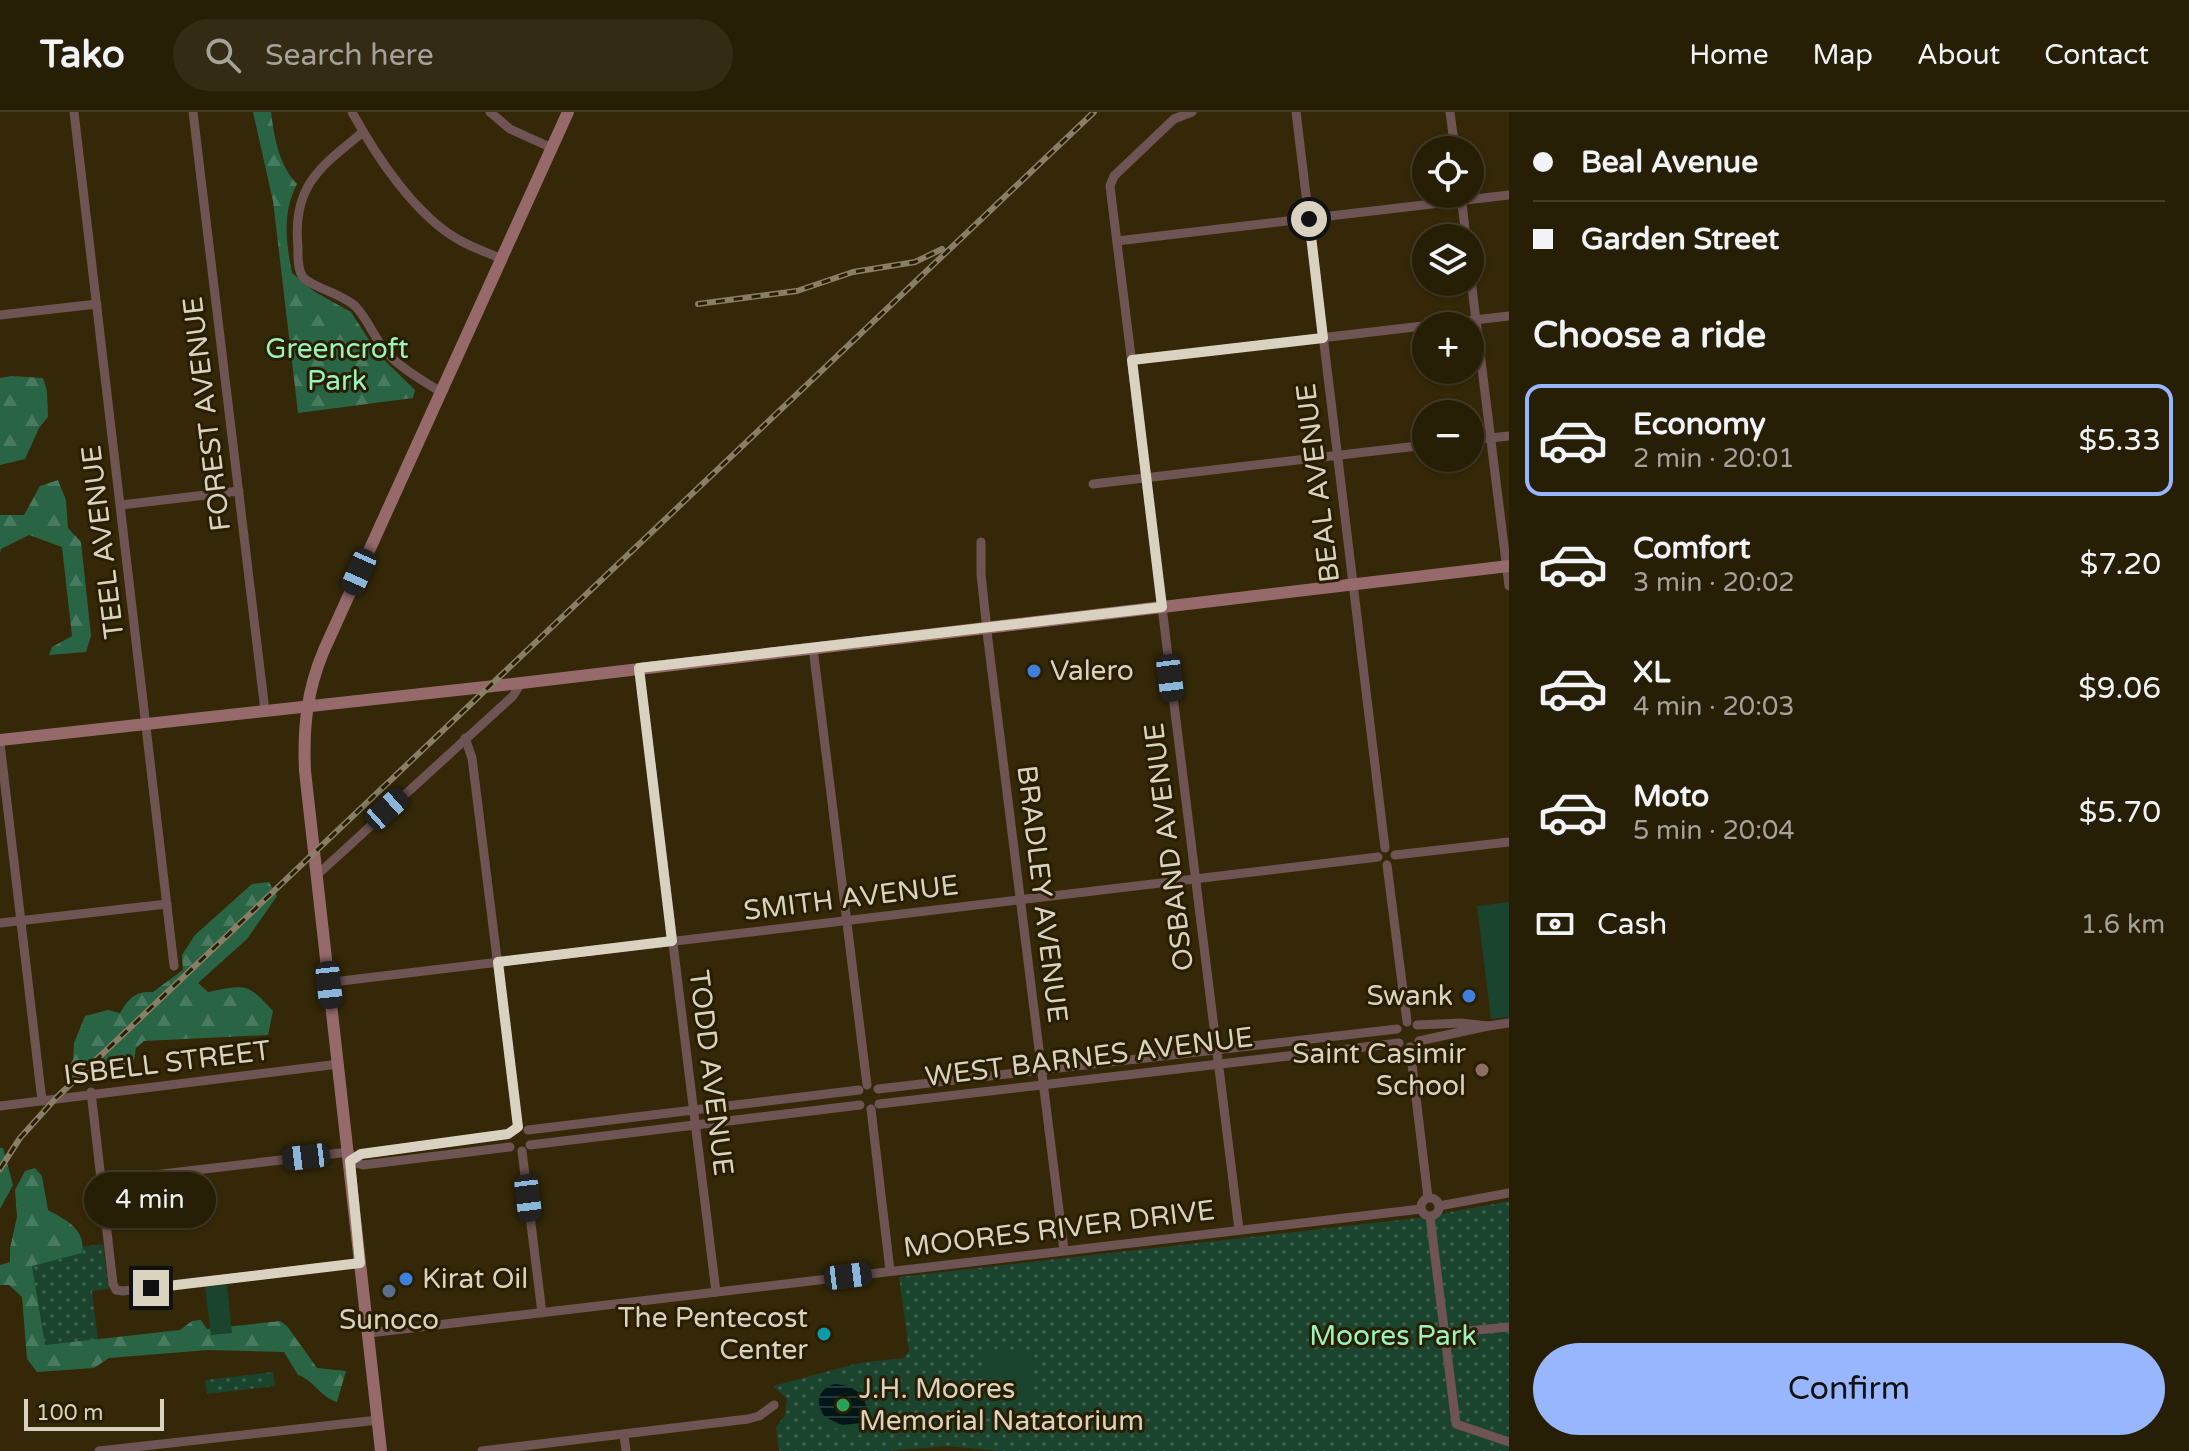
<!DOCTYPE html>
<meta charset="utf-8">
<style>
:root{--surface:#271e06;--page:#332b14;--text:#f1f3f6;--muted:#a4a29b;--line:#433c28;--accent:#97b6fd}
body{margin:0;font-family:"Varela Round",sans-serif;background:var(--page);color:var(--text);height:100vh;display:flex;flex-direction:column;font-size:30px;white-space:nowrap}
*{box-sizing:border-box;margin:0}
p{font-size:26px;color:var(--muted)}
.icon{flex:none;width:44px;height:44px;fill:none;stroke:currentColor;stroke-width:2;stroke-linecap:round;stroke-linejoin:round}
.map{position:relative;flex:1;overflow:hidden}
.sheet{display:flex;flex-direction:column;background:var(--surface);width:680px}
.sheet>*{flex:none}
.guide{display:grid;align-content:center;height:176px;padding:0 24px;background:var(--surface)}
.buttons{position:absolute;left:1412px;top:24px;display:grid;gap:16px}
.buttons a{display:grid;place-items:center;width:72px;height:72px;border-radius:50%;background:var(--surface);box-shadow:0 2px 6px #0004,0 0 0 2px var(--line);font-size:40px}
.scale{position:absolute;left:24px;bottom:20px;width:140px;box-sizing:border-box;padding-left:8px;border:4px solid #dad2c1;border-top:0;font-size:22px;line-height:28px;white-space:nowrap;color:#dad2c1;-webkit-text-stroke:6px #2a1e00;paint-order:stroke}
.end{position:absolute;width:36px;height:36px;margin:-18px;border:10px solid #dad2c1;background:#111;box-shadow:0 0 0 4px #111}
.from{border-radius:50%}
.bubble{position:absolute;height:56px;border-radius:28px;background:var(--surface);box-shadow:0 2px 6px #0004,0 0 0 2px var(--line);font-size:26px;font-weight:600;line-height:56px;text-align:center}
.car{position:absolute;width:24px;height:48px;margin:-24px -12px;border-radius:10px;box-shadow:0 0 6px 2px #0007;background:linear-gradient(#222 24%,#8ab4d8 0 40%,#222 0 76%,#8ab4d8 0 86%,#222 0)}
.guide b{display:flex;align-items:center;gap:28px;height:76px;font-size:30px}
.guide b+b{border-top:2px solid var(--line)}
.guide i{width:20px;height:20px;background:var(--text)}
ul{padding:0;list-style:none}
li{display:flex;align-items:center;gap:24px;height:112px;margin:0 16px 12px;padding:0 8px;border:4px solid transparent;border-radius:16px}
li div{flex:1}
li b{display:block;font-size:30px}
li em{font-style:normal;font-weight:600}
li.selected{border-color:var(--accent)}
li>.icon{width:72px;height:72px;stroke-width:1.5}
h2{padding:0 24px;font-size:36px;line-height:96px}
.pay{display:flex;align-items:center;gap:20px;height:88px;padding:0 24px;font-size:30px}
.pay p{margin-inline-start:auto}
.cta{display:flex;gap:16px;margin-top:auto;padding:16px 24px}
.cta a{flex:1;height:92px;border-radius:48px;background:var(--accent);color:#111;font-size:32px;font-weight:600;line-height:92px;text-align:center}
header{display:flex;align-items:center;gap:48px;box-sizing:border-box;height:112px;padding:0 40px;background:var(--surface);border-bottom:2px solid var(--line)}
header strong{font-size:38px}
nav{display:flex;gap:44px;margin-inline-start:auto;font-size:28px}
.search{width:560px;height:72px;background:var(--page);display:flex;align-items:center;gap:20px;box-sizing:border-box;padding:0 28px;border-radius:44px;color:var(--muted);font-size:30px}
main{display:flex;flex:1;min-height:0}
.map>svg:first-child{display:block}
.grass{fill:url(#grass-dots)}
.forest{fill:url(#forest-firs)}
.garden{fill:#1b442e}
.water{fill:url(#water-rules)}
.lines{fill:none;stroke-linecap:round;stroke-linejoin:round}
.street{stroke:#6f5454;stroke-width:9}
.secondary{stroke:#966a6b;stroke-width:12}
.rail-casing{stroke:#897f67;stroke-width:6}
.rail{stroke:#2a1e00;stroke-width:3;stroke-dasharray:9;stroke-linecap:butt}
.route{stroke:#dad2c1;stroke-width:10}
.shop-dot{fill:#3f7fe0;stroke:#2a1e00;stroke-width:3}
.education-dot{fill:#8d6e63;stroke:#2a1e00;stroke-width:3}
.service-dot{fill:#5c6f8a;stroke:#2a1e00;stroke-width:3}
.culture-dot{fill:#0f9aa8;stroke:#2a1e00;stroke-width:3}
.leisure-dot{fill:#2e9e5b;stroke:#2a1e00;stroke-width:3}
.labels{text-anchor:middle;dominant-baseline:central;stroke-width:6;stroke-linejoin:round;paint-order:stroke}
.park-label{font-size:28px;fill:#9af2bf;stroke:#2a1e00}
.street-label{font-size:28px;fill:#dad2c1;stroke:#2a1e00}
.poi-label{font-size:28px;fill:#dad2c1;stroke:#2a1e00;text-anchor:start}
</style>
<header>
<strong>Tako</strong>
<div class="search"><svg class="icon" aria-label="search" viewBox="0 0 24 24"><circle cx="10" cy="10" r="6"/><path d="M15 15l6 6"/></svg>Search here</div>
<nav><a>Home</a><a>Map</a><a>About</a><a>Contact</a></nav>
</header>
<main>
<div class="map">
<svg width="1509" height="1339" viewBox="0 0 1509 1339">
<defs>
<pattern id="grass-dots" width="8" height="8" patternUnits="userSpaceOnUse" patternTransform="scale(2)"><rect width="8" height="8" fill="#1b442e"/><path d="M2 2h.1M6 6h.1" fill="none" stroke="#3c5e4a" stroke-width="1.8" stroke-linecap="round"/></pattern>
<pattern id="forest-firs" width="22" height="20" patternUnits="userSpaceOnUse" patternTransform="scale(2)"><rect width="22" height="20" fill="#296545"/><path d="M5 1l3.5 6h-7zM16 11l3.5 6h-7z" fill="#477a5e"/></pattern>
<pattern id="water-rules" width="6" height="5" patternUnits="userSpaceOnUse" patternTransform="scale(2)"><rect width="6" height="5" fill="#00171a"/><path d="M0 2.5h6" fill="none" stroke="#25383a"/></pattern>
</defs>
<rect width="100%" height="100%" fill="#342808"/>
<!-- grass -->
<g class="grass">
<path d="M1509,1089V1339H997L948,1334L888,1339H779L776,1315L785,1303L787,1287L773,1274L859,1251L904,1246L909,1239L899,1165L1425,1105Z"/>
<path d="M103,1132L109,1177L92,1179L99,1236L36,1244L24,1142Z"/>
<path d="M273,1260L275,1274L207,1282L205,1268Z"/>
</g>
<!-- forest -->
<g class="forest">
<path d="M253,0H271C274,25 279,53 297,72C282,101 286,131 292,161L315,180L351,200L378,242L415,278L413,286L298,301L273,89Z"/>
<path d="M11,264L43,266L47,279L48,305L39,316L25,347L0,353V266Z"/>
<path d="M58,368L66,388L68,416L81,430L91,524L86,540L49,543L52,535L72,524L62,435L29,423L1,437L0,441V403H24L40,374Z"/>
<path d="M269,770L277,784L247,827L198,871L208,880C245,873 247,870 273,899L268,923L144,929L136,936L132,959L113,948L97,958L94,967H67L65,964L73,947L74,931L85,904L108,898L120,901C129,886 135,879 153,880L183,858L182,843L195,823L252,772Z"/>
<path d="M0,1036H3L13,1073L0,1097Z"/>
<path d="M35,1056L42,1064L48,1098C66,1108 86,1117 82,1141L32,1154L45,1233L180,1218L192,1209L201,1208L207,1217L280,1209L287,1214L317,1256L346,1259L337,1290C320,1285 314,1268 298,1263L284,1240L208,1238L109,1246L94,1256L37,1260L27,1247L22,1185L9,1173H0V1153L10,1150V1136L17,1105L15,1078L25,1059Z"/>
</g>
<!-- garden -->
<g class="garden">
<path d="M1509,790V905L1491,907L1477,794Z"/>
<path d="M227,1172L232,1221L211,1223L205,1175Z"/>
<path d="M986,1237L1033,1240L1030,1289L983,1285Z"/>
<path d="M833,1266C856,1267 885,1286 871,1312C851,1325 830,1317 814,1303V1279L823,1270Z"/>
</g>
<!-- water -->
<path class="water" d="M834,1272C853,1273 867,1282 867,1302L861,1311L842,1313L825,1305C815,1291 817,1278 834,1272Z"/>
<g class="lines">
<!-- street -->
<g class="street">
<path d="M74,0L174,854"/>
<path d="M193,0L265,599"/>
<path d="M352,0C376,44 416,105 461,129C474,136 488,141 502,147"/>
<path d="M490,0L510,17L552,36"/>
<path d="M1192,0L1174,7L1114,64L1110,74L1239,1118"/>
<path d="M1296,0L1385,736"/>
<path d="M1450,0L1455,38"/>
<path d="M363,20C320,55 292,74 298,135C298,143 297,157 303,165C311,175 343,182 356,195C370,210 376,231 391,245C405,259 425,270 441,280"/>
<path d="M1461,82L1466,126"/>
<path d="M1117,129L1509,83"/>
<path d="M1470,160L1509,474"/>
<path d="M0,203L97,192"/>
<path d="M1132,248L1509,204"/>
<path d="M1470,328L1509,324"/>
<path d="M1093,372L1426,333"/>
<path d="M121,393L239,379"/>
<path d="M981,430V462L988,528L1064,1138"/>
<path d="M813,536L867,973"/>
<path d="M639,556L716,1180"/>
<path d="M465,626L472,646L518,1015"/>
<path d="M0,631L42,989"/>
<path d="M1395,743L1509,730"/>
<path d="M1387,753L1407,910"/>
<path d="M317,763L513,584L521,571"/>
<path d="M0,811L167,792"/>
<path d="M329,873L341,869L1378,745"/>
<path d="M1417,913L1461,911L1488,914L1419,929"/>
<path d="M1488,914L1509,911"/>
<path d="M1410,935L1428,1086"/>
<path d="M878,977L1397,917"/>
<path d="M91,980L113,1172L116,1178L123,1179L360,1151"/>
<path d="M879,992L1399,931"/>
<path d="M0,994L339,952"/>
<path d="M871,997L890,1159"/>
<path d="M528,1018L859,978"/>
<path d="M530,1033L860,993"/>
<path d="M522,1039L542,1201"/>
<path d="M350,1049L363,1053L510,1035"/>
<path d="M350,1049L361,1042L508,1022"/>
<path d="M102,1069L349,1040"/>
<circle cx="1430" cy="1095" r="9"/>
<path d="M1439,1094L1509,1081"/>
<path d="M1430,1105L1456,1312L1509,1330"/>
<path d="M369,1221L1421,1097"/>
<path d="M1445,1221L1509,1215"/>
<path d="M624,1322L626,1339"/>
<path d="M99,1339L378,1308"/>
<path d="M482,1339L748,1307L759,1304L774,1293"/>
</g>
<!-- secondary -->
<g class="secondary">
<path d="M0,628L521,571L1509,454"/>
<path d="M381,1339L305,659C303,615 307,578 324,538L568,0"/>
</g>
<!-- rail casing -->
<g class="rail-casing">
<g id="rail">
<path d="M698,192L797,179L853,160L915,150L942,137"/>
<path d="M0,1057L20,1026L56,986L1094,0"/>
</g>
</g>
<!-- rail -->
<use href="#rail" class="rail"/>
</g>
<g class="lines">
<!-- route -->
<path class="route" d="M151,1176L360,1151L350,1049L361,1042L508,1022L518,1015L498,850L672,829L639,556L1162,495L1132,248L1323,226L1309,107"/>
</g>
<!-- markers -->
<g class="shop-dot">
<circle cx="1034" cy="559" r="8"/>
<circle cx="1469" cy="884" r="8"/>
<circle cx="406" cy="1167" r="8"/>
</g>
<circle class="education-dot" cx="1482" cy="958" r="8"/>
<circle class="service-dot" cx="389" cy="1179" r="8"/>
<circle class="culture-dot" cx="824" cy="1222" r="8"/>
<circle class="leisure-dot" cx="843" cy="1293" r="8"/>
<g class="labels">
<!-- park labels -->
<g class="park-label">
<text x="337" y="237">Greencroft<tspan x="337" dy="32">Park</tspan></text>
<text x="1393" y="1224">Moores Park</text>
</g>
<!-- street labels -->
<g class="street-label">
<text transform="translate(207 302) rotate(-97)">FOREST AVENUE</text>
<text transform="translate(1318 371) rotate(-97)">BEAL AVENUE</text>
<text transform="translate(103 430) rotate(-97)">TEEL AVENUE</text>
<text transform="translate(1169 735) rotate(-97)">OSBAND AVENUE</text>
<text transform="translate(1042 782) rotate(83)">BRADLEY AVENUE</text>
<text transform="translate(851 786) rotate(-7)">SMITH AVENUE</text>
<text transform="translate(1089 945) rotate(-7)">WEST BARNES AVENUE</text>
<text transform="translate(167 951) rotate(-7)">ISBELL STREET</text>
<text transform="translate(711 961) rotate(83)">TODD AVENUE</text>
<text transform="translate(1059 1117) rotate(-7)">MOORES RIVER DRIVE</text>
</g>
<!-- poi labels -->
<g class="poi-label">
<text x="1050" y="559">Valero</text>
<text x="1453" y="884" text-anchor="end">Swank</text>
<text x="1466" y="942" text-anchor="end">Saint Casimir<tspan x="1466" dy="32">School</tspan></text>
<text x="422" y="1167">Kirat Oil</text>
<text x="808" y="1206" text-anchor="end">The Pentecost<tspan x="808" dy="32">Center</tspan></text>
<text x="389" y="1208" text-anchor="middle">Sunoco</text>
<text x="859" y="1277">J.H. Moores<tspan x="859" dy="32">Memorial Natatorium</tspan></text>
</g>
</g>
</svg>
<div class="buttons">
<a><svg class="icon" aria-label="locate" viewBox="0 0 24 24"><circle cx="12" cy="12" r="6"/><path d="M12 2v4M12 18v4M2 12h4M18 12h4"/></svg></a>
<a><svg class="icon" aria-label="layers" viewBox="0 0 24 24"><path d="M12 4l9 5-9 5-9-5zM3 14l9 5 9-5"/></svg></a>
<a>+</a>
<a>−</a>
</div>
<div class="scale">100 m</div>
<i class="end from" style="left:1309px;top:107px"></i>
<i class="end" style="left:151px;top:1176px"></i>
<div class="bubble" style="left:84px;top:1060px;width:132px">4 min</div>
<i class="car" style="left:359px;top:460px;rotate:204deg"></i>
<i class="car" style="left:1170px;top:566px;rotate:173deg"></i>
<i class="car" style="left:387px;top:697px;rotate:48deg"></i>
<i class="car" style="left:329px;top:873px;rotate:174deg"></i>
<i class="car" style="left:306px;top:1045px;rotate:263deg"></i>
<i class="car" style="left:528px;top:1086px;rotate:173deg"></i>
<i class="car" style="left:848px;top:1164px;rotate:83deg"></i>
</div>
<section class="sheet">
<div class="guide">
<b><i class="from"></i>Beal Avenue</b>
<b><i></i>Garden Street</b>
</div>
<h2>Choose a ride</h2>
<ul>
<li class="selected"><svg class="icon" aria-label="car" viewBox="0 0 24 24"><path d="M5 17H2v-5l4-1 3-4h7l3 4 3 1v5h-3M9 17h6M6 11h13"/><circle cx="7" cy="17" r="2"/><circle cx="17" cy="17" r="2"/></svg><div><b>Economy</b><p>2 min · 20:01</p></div><em>$5.33</em></li>
<li><svg class="icon" aria-label="car" viewBox="0 0 24 24"><path d="M5 17H2v-5l4-1 3-4h7l3 4 3 1v5h-3M9 17h6M6 11h13"/><circle cx="7" cy="17" r="2"/><circle cx="17" cy="17" r="2"/></svg><div><b>Comfort</b><p>3 min · 20:02</p></div><em>$7.20</em></li>
<li><svg class="icon" aria-label="car" viewBox="0 0 24 24"><path d="M5 17H2v-5l4-1 3-4h7l3 4 3 1v5h-3M9 17h6M6 11h13"/><circle cx="7" cy="17" r="2"/><circle cx="17" cy="17" r="2"/></svg><div><b>XL</b><p>4 min · 20:03</p></div><em>$9.06</em></li>
<li><svg class="icon" aria-label="car" viewBox="0 0 24 24"><path d="M5 17H2v-5l4-1 3-4h7l3 4 3 1v5h-3M9 17h6M6 11h13"/><circle cx="7" cy="17" r="2"/><circle cx="17" cy="17" r="2"/></svg><div><b>Moto</b><p>5 min · 20:04</p></div><em>$5.70</em></li>
</ul>
<div class="pay"><svg class="icon" aria-label="cash" viewBox="0 0 24 24"><path d="M3 7h18v10H3z"/><circle cx="12" cy="12" r="2"/></svg>Cash<p>1.6 km</p></div>
<div class="cta"><a>Confirm</a></div>
</section>
</main>
